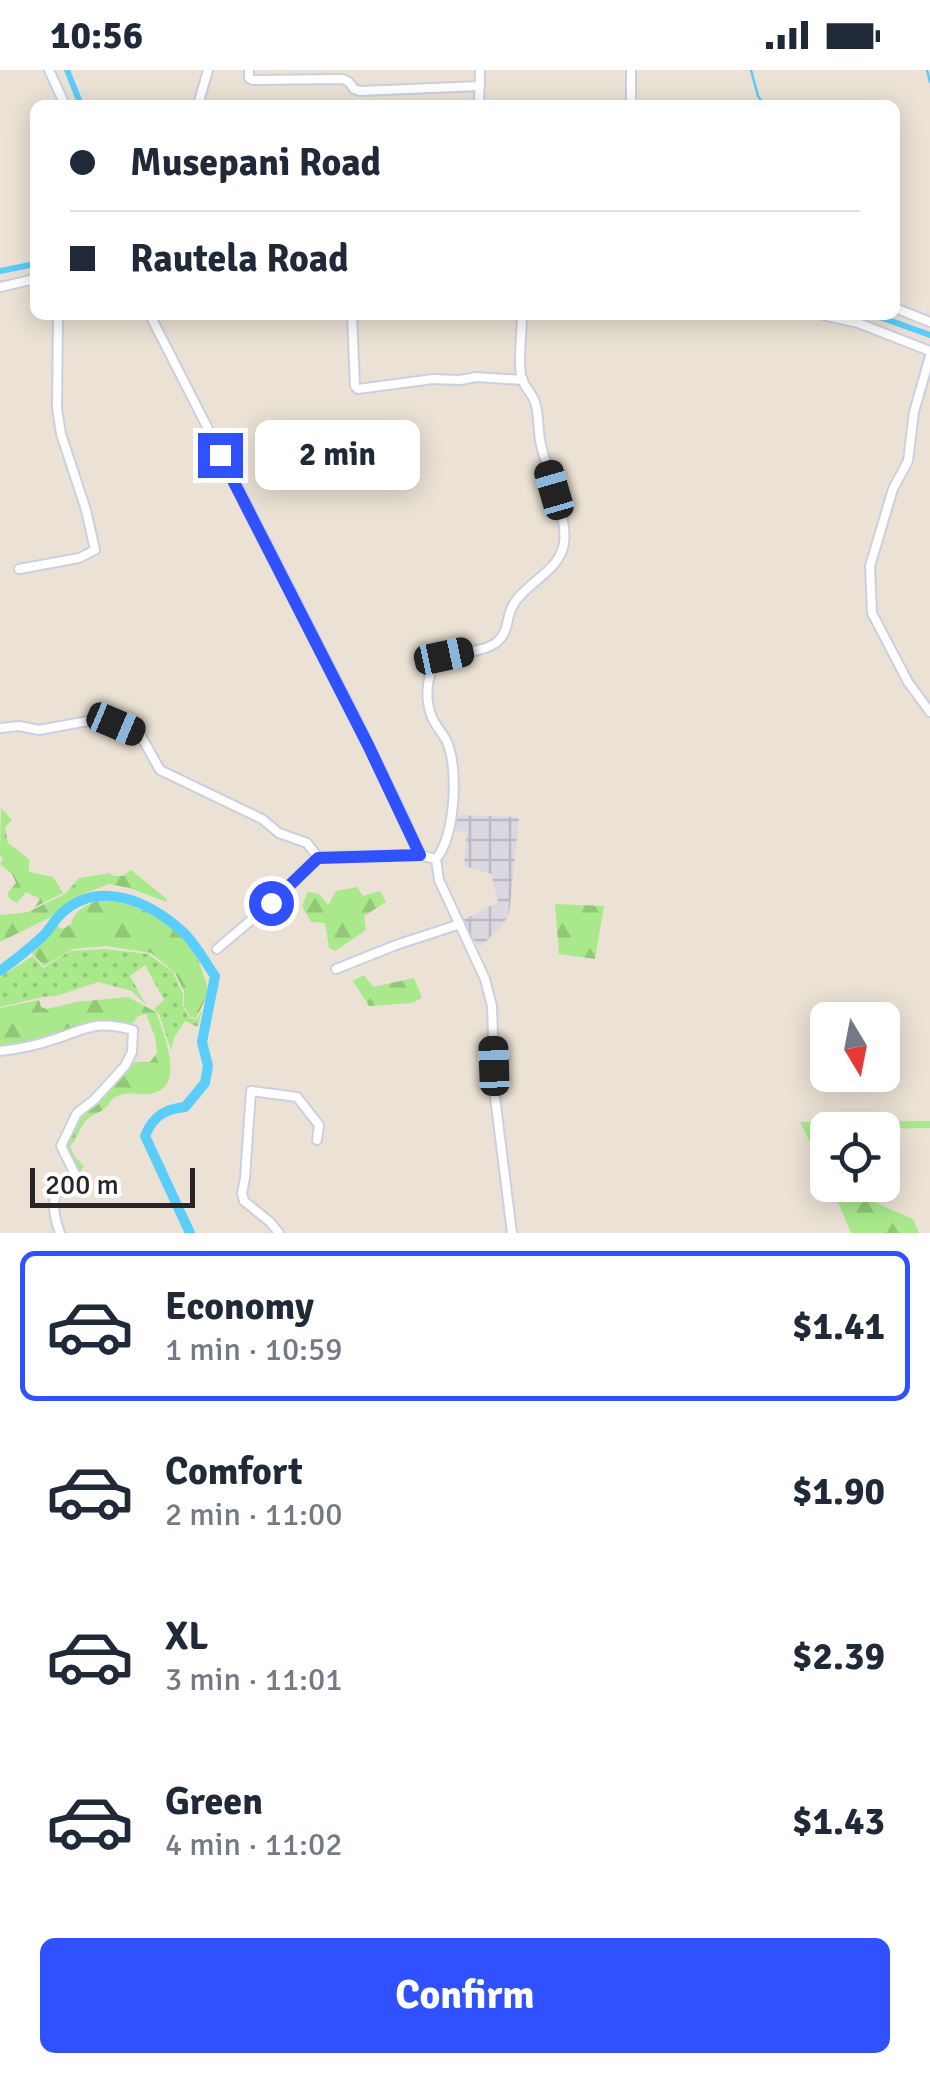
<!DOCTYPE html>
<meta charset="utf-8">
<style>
:root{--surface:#fff;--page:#f2f2f3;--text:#1f2937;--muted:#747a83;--line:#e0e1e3;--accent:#2f51ff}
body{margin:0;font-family:Signika,sans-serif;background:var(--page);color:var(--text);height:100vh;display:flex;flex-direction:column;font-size:38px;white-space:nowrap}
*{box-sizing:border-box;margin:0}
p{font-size:32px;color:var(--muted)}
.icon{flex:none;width:55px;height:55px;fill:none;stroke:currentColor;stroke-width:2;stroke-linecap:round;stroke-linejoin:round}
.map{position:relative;height:1163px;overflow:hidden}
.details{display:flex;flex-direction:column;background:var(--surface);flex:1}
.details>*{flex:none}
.guide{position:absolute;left:30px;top:30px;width:870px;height:220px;border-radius:15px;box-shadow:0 5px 25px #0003;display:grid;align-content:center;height:220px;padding:0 40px;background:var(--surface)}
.needle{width:65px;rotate:170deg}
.fabs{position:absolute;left:810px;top:932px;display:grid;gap:20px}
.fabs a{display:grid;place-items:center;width:90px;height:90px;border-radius:15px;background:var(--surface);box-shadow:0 5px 25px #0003;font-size:50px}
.scale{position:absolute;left:30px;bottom:25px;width:165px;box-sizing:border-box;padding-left:10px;border:5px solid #262626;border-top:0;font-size:28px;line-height:35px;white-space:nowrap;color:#262626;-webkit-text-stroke:8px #fff;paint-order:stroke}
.end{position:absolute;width:45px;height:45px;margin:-22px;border:12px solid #2f51ff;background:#fff;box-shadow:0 0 0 5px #fff}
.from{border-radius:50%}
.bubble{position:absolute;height:70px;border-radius:15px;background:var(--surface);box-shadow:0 5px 25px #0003;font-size:32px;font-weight:800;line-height:70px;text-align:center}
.car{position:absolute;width:30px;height:60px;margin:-30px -15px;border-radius:12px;box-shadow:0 0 8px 2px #0007;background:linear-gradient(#222 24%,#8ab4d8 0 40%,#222 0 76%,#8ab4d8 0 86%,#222 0)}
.guide b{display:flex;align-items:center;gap:35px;height:95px;font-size:38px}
.guide b+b{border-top:2px solid var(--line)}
.guide i{width:25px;height:25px;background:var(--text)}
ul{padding:18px 0 0;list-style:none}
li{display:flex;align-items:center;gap:30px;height:150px;margin:0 20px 15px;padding:0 20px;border:5px solid transparent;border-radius:15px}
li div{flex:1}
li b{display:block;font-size:38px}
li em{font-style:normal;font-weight:800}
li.active{border-color:var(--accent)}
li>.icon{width:90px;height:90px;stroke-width:1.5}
.cta{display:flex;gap:20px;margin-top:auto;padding:20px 40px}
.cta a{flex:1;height:115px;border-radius:15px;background:var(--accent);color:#fff;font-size:40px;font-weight:800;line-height:115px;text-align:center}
.status{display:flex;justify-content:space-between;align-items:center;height:70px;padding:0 50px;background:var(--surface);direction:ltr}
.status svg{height:28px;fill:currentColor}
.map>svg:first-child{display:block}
.industrial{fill:url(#industrial-grid)}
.green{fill:url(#green-dots)}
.forest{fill:url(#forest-firs)}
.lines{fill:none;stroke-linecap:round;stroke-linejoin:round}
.stream{stroke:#5bcdfa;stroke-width:2.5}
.canal{stroke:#5bcdfa;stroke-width:6}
.river{stroke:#5bcdfa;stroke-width:10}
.minor-casing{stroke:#cbcfe2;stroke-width:12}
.minor{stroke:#fff;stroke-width:8}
.route{stroke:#2f51ff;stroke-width:12}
</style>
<div class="status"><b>10:56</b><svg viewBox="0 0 49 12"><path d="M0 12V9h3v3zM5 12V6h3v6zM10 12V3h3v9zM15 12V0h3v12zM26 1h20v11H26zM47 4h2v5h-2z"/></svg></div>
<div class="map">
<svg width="930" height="1163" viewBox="0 0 930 1163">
<defs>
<pattern id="industrial-grid" width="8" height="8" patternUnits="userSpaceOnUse" patternTransform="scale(2.5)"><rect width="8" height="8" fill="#dbd8e2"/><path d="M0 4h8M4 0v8" fill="none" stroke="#bcb9c2"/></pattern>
<pattern id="green-dots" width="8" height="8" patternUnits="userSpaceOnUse" patternTransform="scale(2.5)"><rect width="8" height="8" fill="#a9e98b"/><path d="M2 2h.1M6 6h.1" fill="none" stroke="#91c878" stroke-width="1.8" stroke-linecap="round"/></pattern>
<pattern id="forest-firs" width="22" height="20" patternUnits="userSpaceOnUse" patternTransform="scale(2.5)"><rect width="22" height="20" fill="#a9e98b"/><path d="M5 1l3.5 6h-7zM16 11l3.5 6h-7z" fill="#91c878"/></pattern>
</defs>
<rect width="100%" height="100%" fill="#ebe2d5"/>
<!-- industrial -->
<path class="industrial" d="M457,745L519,747L509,845L500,858L480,877L468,863L463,850L498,832L491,804L464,796L467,763L455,760Z"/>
<!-- green -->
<path class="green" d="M106,879L148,884L173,902L183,924V936L189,948L197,949L202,940L198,957L185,951L174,968L171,980L159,944L154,939L164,930L145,895L130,906L146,935L132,921L98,912L56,926L42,927L0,937V907L33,886L43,898L70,881Z"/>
<!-- forest -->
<g class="forest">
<path d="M1,738L12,750L5,757L8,773L29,789V802L53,807L63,823L35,837L40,829L26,822L17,833L10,829L7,824L16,813L12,804L0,794L3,788L0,785Z"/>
<path d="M131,800L167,829V832L129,818L109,814L83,824L68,833L59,843L0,872V845L28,842L65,824L79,808L110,803L112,806H123Z"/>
<path d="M357,817L363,826L380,821L386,832L364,846L366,860L335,881L329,878L325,853L311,852L302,836L308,822L319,824L328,835L336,821Z"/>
<path d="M101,829C142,833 193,861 203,904C205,909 207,914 207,919C207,928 200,940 196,948L190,947L184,936V921L175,903L151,883L106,876L72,879L44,896L32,883L57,856L63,859L71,854C75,839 88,835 101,829Z"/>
<path d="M555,834L604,836L595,889L559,884Z"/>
<path d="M364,905L373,917L414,908L422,928L412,933L369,936L353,911Z"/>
<path d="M128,927L156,942C163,961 184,1012 157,1022C145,1027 130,1020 117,1026C109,1030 113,1031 106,1037C97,1046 92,1041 82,1056C77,1064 77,1070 70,1076L75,1087L84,1096L79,1104L70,1093L65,1075L73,1055L108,1022L133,992H150L157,983L155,967L146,944L138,946L133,953H90L56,966L0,978V938L39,930L41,937L47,939L76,932Z"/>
<path d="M930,1051V1058L828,1060L827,1107L800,1052Z"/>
<path d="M831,1115H870L874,1132L913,1149L919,1163H851Z"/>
</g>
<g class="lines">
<!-- stream -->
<g class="stream">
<path d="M751,0L758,26L764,35"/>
<path d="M927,0L930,12"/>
</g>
<!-- canal -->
<g class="canal">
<path d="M67,0L81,35"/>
<path d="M0,201L35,194"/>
<path d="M874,245L930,265"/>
</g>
<!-- river -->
<path class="river" d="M0,901C15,890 29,879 43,866C50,859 55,849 63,842C101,809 150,832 183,862C195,873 205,892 215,906L202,972L208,996L205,1013L185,1037C165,1039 153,1046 145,1066L190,1163"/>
<!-- minor casing -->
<g class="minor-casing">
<g id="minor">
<path d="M49,0L65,35"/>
<path d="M249,0V8L252,10L343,9L349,12L354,19L360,21L480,16"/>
<path d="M198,35L208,0"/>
<path d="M479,35L480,0"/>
<path d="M631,35V0"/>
<path d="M0,217L35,209"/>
<path d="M895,238L930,252"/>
<path d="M150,245L355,647L403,746L420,785"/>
<path d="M352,245L355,316L358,319L433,309L460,310L476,307L523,310"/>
<path d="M823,245L858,253L930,281"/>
<path d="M930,286L914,342L908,391L893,419L870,496L872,543L908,612L930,642"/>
<path d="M19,499L79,488L95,480L86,440L61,364L57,338L58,245"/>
<path d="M0,658L19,656L39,660L104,648L141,666L160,700L262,749L279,763L307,773L318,787"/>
<path d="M436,789C455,767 459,699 447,672C444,665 438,659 435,653C427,640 426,623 429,609C435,574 476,589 497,572C509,562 506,549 512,537C524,513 560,502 564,473C568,445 545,399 540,370C538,357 539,345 535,332C532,323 523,316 521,306C518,287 522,264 522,245"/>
<path d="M436,789L439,810L485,909L492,936L495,1027L512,1163"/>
<path d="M217,879L283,823L318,787L420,785L436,789"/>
<path d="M336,899L396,875L460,854"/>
<path d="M0,981C18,979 38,975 55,969C88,958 96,950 133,960L132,982L125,996L94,1030L77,1043L61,1076L75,1104L74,1109C48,1119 52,1141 60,1163"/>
<path d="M279,1163L270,1152L244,1131L242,1123L245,1108L251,1021L297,1027L319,1055L317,1070"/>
</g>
</g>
<!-- minor -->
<use href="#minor" class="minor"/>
</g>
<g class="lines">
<!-- route -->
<path class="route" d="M220,385L368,675L420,785L318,788L271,833"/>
</g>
</svg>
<div class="fabs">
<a><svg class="needle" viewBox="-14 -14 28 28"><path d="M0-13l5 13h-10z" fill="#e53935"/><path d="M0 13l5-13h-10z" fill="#747a83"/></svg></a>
<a><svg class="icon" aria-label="locate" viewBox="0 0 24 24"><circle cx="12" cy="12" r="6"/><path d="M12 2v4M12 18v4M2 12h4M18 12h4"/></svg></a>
</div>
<div class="scale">200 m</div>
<i class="end from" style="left:271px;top:833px"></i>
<i class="end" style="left:220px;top:385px"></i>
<div class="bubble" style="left:255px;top:350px;width:165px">2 min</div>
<i class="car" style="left:554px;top:420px;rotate:344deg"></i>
<i class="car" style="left:444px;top:586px;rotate:78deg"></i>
<i class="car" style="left:116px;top:654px;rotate:113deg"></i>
<i class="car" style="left:494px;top:996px;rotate:358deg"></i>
<div class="guide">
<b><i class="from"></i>Musepani Road</b>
<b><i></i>Rautela Road</b>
</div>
</div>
<section class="details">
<ul>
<li class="active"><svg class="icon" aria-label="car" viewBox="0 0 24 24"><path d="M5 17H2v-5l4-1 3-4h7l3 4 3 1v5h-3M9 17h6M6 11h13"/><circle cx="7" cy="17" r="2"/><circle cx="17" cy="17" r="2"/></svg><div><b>Economy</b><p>1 min · 10:59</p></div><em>$1.41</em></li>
<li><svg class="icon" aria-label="car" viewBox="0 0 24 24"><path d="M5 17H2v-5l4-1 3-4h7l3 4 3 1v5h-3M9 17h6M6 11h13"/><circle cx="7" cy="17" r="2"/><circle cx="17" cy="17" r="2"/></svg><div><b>Comfort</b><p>2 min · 11:00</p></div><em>$1.90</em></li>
<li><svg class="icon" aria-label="car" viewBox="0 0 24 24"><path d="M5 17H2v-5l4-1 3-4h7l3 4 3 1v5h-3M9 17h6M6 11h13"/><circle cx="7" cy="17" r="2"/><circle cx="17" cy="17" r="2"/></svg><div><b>XL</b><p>3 min · 11:01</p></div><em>$2.39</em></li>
<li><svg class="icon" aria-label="car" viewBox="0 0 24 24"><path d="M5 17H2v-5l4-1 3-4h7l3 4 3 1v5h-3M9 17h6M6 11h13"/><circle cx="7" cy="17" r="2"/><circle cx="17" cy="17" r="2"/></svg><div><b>Green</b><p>4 min · 11:02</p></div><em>$1.43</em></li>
</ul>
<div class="cta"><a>Confirm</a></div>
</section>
